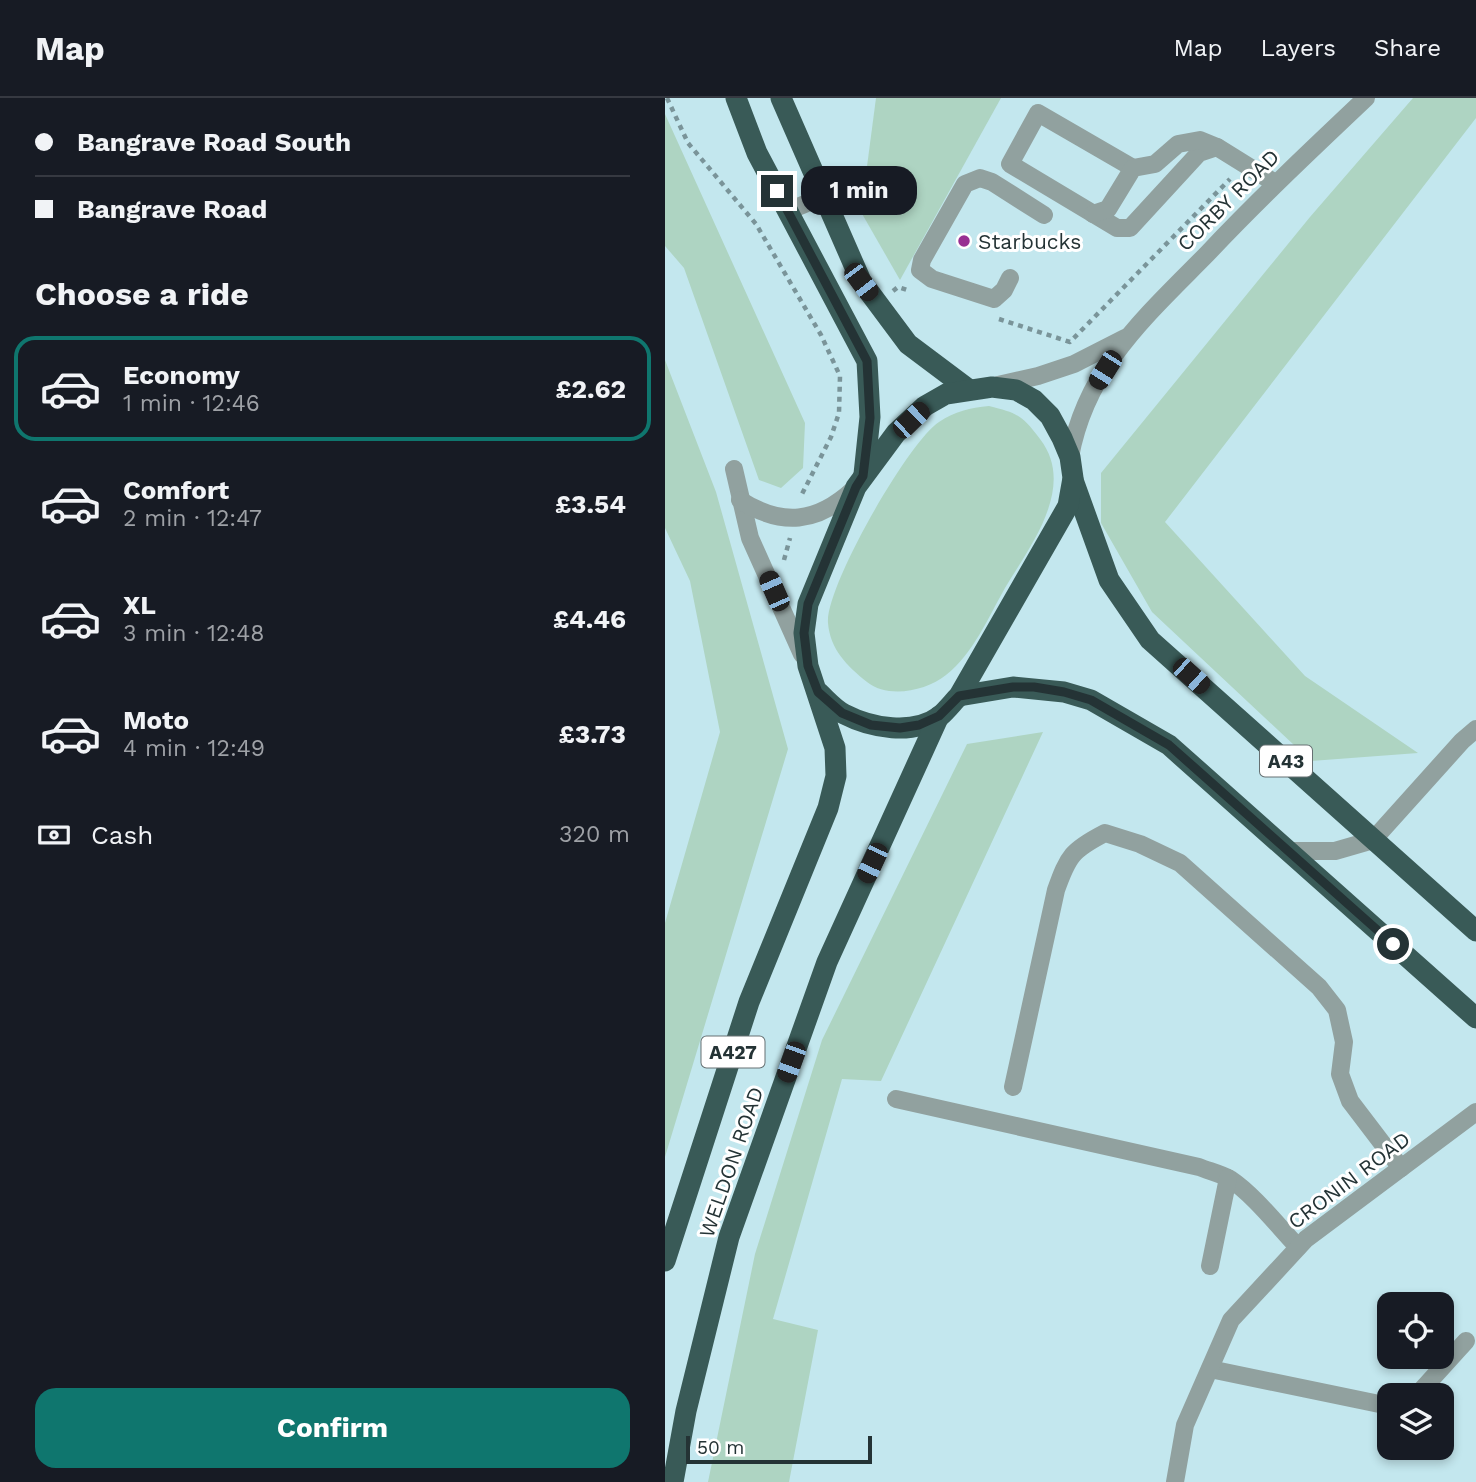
<!DOCTYPE html>
<meta charset="utf-8">
<style>
:root{--surface:#171b24;--page:#20242c;--text:#f1f3f6;--muted:#9ea1a6;--line:#363941;--accent:#0f766e}
body{margin:0;font-family:"Work Sans",sans-serif;background:var(--page);color:var(--text);height:100vh;display:flex;flex-direction:column;font-size:26px;white-space:nowrap}
*{box-sizing:border-box;margin:0}
p{font-size:23px;color:var(--muted)}
.icon{flex:none;width:38px;height:38px;fill:none;stroke:currentColor;stroke-width:2;stroke-linecap:round;stroke-linejoin:round}
.map{position:relative;flex:1;overflow:hidden}
.panel{display:flex;flex-direction:column;background:var(--surface);width:665px}
.panel>*{flex:none}
.hud{display:grid;align-content:center;height:154px;padding:0 35px;background:var(--surface)}
.buttons{position:absolute;left:712px;top:1194px;display:grid;gap:14px}
.buttons a{display:grid;place-items:center;width:77px;height:77px;border-radius:14px;background:var(--surface);box-shadow:0 4px 10px #0003;font-size:35px}
.scale{position:absolute;left:21px;bottom:18px;width:186px;box-sizing:border-box;padding-left:7px;border:4px solid #243335;border-top:0;font-size:19px;line-height:24px;white-space:nowrap;color:#243335;-webkit-text-stroke:5px #fff;paint-order:stroke}
.end{position:absolute;width:32px;height:32px;margin:-16px;border:9px solid #243335;background:#fff;box-shadow:0 0 0 4px #fff}
.from{border-radius:50%}
.bubble{position:absolute;height:49px;border-radius:21px;background:var(--surface);box-shadow:0 4px 10px #0003;font-size:23px;font-weight:700;line-height:49px;text-align:center}
.car{position:absolute;width:21px;height:42px;margin:-21px -10px;border-radius:9px;box-shadow:0 0 5px 2px #0007;background:linear-gradient(#222 24%,#8ab4d8 0 40%,#222 0 76%,#8ab4d8 0 86%,#222 0)}
.hud b{display:flex;align-items:center;gap:24px;height:66px;font-size:26px}
.hud b+b{border-top:2px solid var(--line)}
.hud i{width:18px;height:18px;background:var(--text)}
ul{padding:0;list-style:none}
li{display:flex;align-items:center;gap:21px;height:105px;margin:0 14px 10px;padding:0 21px;border:4px solid transparent;border-radius:21px}
li div{flex:1}
li b{display:block;font-size:26px}
li em{font-style:normal;font-weight:700}
li.current{border-color:var(--accent)}
li>.icon{width:63px;height:63px;stroke-width:1.5}
h2{padding:0 35px;font-size:32px;line-height:84px}
.pay{display:flex;align-items:center;gap:18px;height:77px;padding:0 35px;font-size:26px}
.pay p{margin-inline-start:auto}
.action{display:flex;gap:14px;margin-top:auto;padding:14px 35px}
.action a{flex:1;height:80px;border-radius:21px;background:var(--accent);color:#fff;font-size:28px;font-weight:700;line-height:80px;text-align:center}
header{display:flex;align-items:center;gap:42px;box-sizing:border-box;height:98px;padding:0 35px;background:var(--surface);border-bottom:2px solid var(--line)}
header strong{font-size:33px}
nav{display:flex;gap:38px;margin-inline-start:auto;font-size:24px}
main{display:flex;flex:1;min-height:0}
.map>svg:first-child{display:block}
.green{fill:#aed4c2}
.lines{fill:none;stroke-linecap:round;stroke-linejoin:round}
.path{stroke:#7a9499;stroke-width:4.5;stroke-dasharray:5 5;stroke-linecap:butt}
.minor{stroke:#91a19f;stroke-width:18}
.highway{stroke:#395a57;stroke-width:21}
.route{stroke:#243335;stroke-width:9}
.poi-dot{fill:#982f92;stroke:#fff;stroke-width:2.5}
.labels{text-anchor:middle;dominant-baseline:central;stroke-width:6;stroke-linejoin:round;paint-order:stroke}
.shield{fill:#fff;stroke:#667072;stroke-width:2}
.shield-label{font-size:19px;font-weight:bold;fill:#243335}
.street-label{font-size:21px;fill:#243335;stroke:#fff}
.poi-label{font-size:21px;fill:#243335;stroke:#fff;text-anchor:start}
</style>
<header>
<strong>Map</strong>
<nav><a>Map</a><a>Layers</a><a>Share</a></nav>
</header>
<main>
<section class="panel">
<div class="hud">
<b><i class="from"></i>Bangrave Road South</b>
<b><i></i>Bangrave Road</b>
</div>
<h2>Choose a ride</h2>
<ul>
<li class="current"><svg class="icon" aria-label="car" viewBox="0 0 24 24"><path d="M5 17H2v-5l4-1 3-4h7l3 4 3 1v5h-3M9 17h6M6 11h13"/><circle cx="7" cy="17" r="2"/><circle cx="17" cy="17" r="2"/></svg><div><b>Economy</b><p>1 min · 12:46</p></div><em>£2.62</em></li>
<li><svg class="icon" aria-label="car" viewBox="0 0 24 24"><path d="M5 17H2v-5l4-1 3-4h7l3 4 3 1v5h-3M9 17h6M6 11h13"/><circle cx="7" cy="17" r="2"/><circle cx="17" cy="17" r="2"/></svg><div><b>Comfort</b><p>2 min · 12:47</p></div><em>£3.54</em></li>
<li><svg class="icon" aria-label="car" viewBox="0 0 24 24"><path d="M5 17H2v-5l4-1 3-4h7l3 4 3 1v5h-3M9 17h6M6 11h13"/><circle cx="7" cy="17" r="2"/><circle cx="17" cy="17" r="2"/></svg><div><b>XL</b><p>3 min · 12:48</p></div><em>£4.46</em></li>
<li><svg class="icon" aria-label="car" viewBox="0 0 24 24"><path d="M5 17H2v-5l4-1 3-4h7l3 4 3 1v5h-3M9 17h6M6 11h13"/><circle cx="7" cy="17" r="2"/><circle cx="17" cy="17" r="2"/></svg><div><b>Moto</b><p>4 min · 12:49</p></div><em>£3.73</em></li>
</ul>
<div class="pay"><svg class="icon" aria-label="cash" viewBox="0 0 24 24"><path d="M3 7h18v10H3z"/><circle cx="12" cy="12" r="2"/></svg>Cash<p>320 m</p></div>
<div class="action"><a>Confirm</a></div>
</section>
<div class="map">
<svg width="811" height="1384" viewBox="0 0 811 1384">
<rect width="100%" height="100%" fill="#c3e7ee"/>
<!-- green -->
<g class="green">
<path d="M211,0H336L235,182L196,114Z"/>
<path d="M748,0H811V20L500,424L640,578L753,655L646,663L487,514L436,425V375L645,119Z"/>
<path d="M0,16L140,325L138,370L116,390L94,382L19,170L0,148Z"/>
<path d="M0,262L51,394L123,651L0,1059V825L55,634L25,483L0,430Z"/>
<path d="M324,308C352,315 357,317 375,341C412,389 365,448 340,490C323,520 308,556 281,577C261,593 223,601 202,584C182,568 165,551 163,525C160,489 244,343 274,324C290,313 305,310 324,308Z"/>
<path d="M378,634L216,983L177,981L108,1221L153,1232L124,1384H43L90,1156L157,942L302,646Z"/>
</g>
<g class="lines">
<!-- path -->
<g class="path">
<path d="M2,0L23,45L91,126L156,237L175,278L174,315L166,339L136,398"/>
<path d="M228,193L233,189L245,193"/>
<path d="M334,221L405,244L565,81"/>
<path d="M119,462L125,440"/>
</g>
<!-- minor -->
<g class="minor">
<path d="M468,70L373,15L345,66L452,130H465L534,55L552,49"/>
<path d="M123,113L159,98"/>
<path d="M428,116L443,111L468,70L490,66L513,46L535,42L552,49L610,85"/>
<path d="M345,180L339,192L329,201L267,181L255,172L257,162L300,86L315,80L327,84L379,117"/>
<path d="M333,287L373,278L409,266L460,240"/>
<path d="M405,359C421,270 481,218 542,156C593,102 647,51 701,0"/>
<path d="M69,371L85,440L137,556"/>
<path d="M75,402C117,429 152,425 188,392"/>
<path d="M623,753H670L708,742L797,643L811,631"/>
<path d="M348,989L391,792C403,758 407,752 440,735L475,746L515,765L654,889L672,912L679,944L675,976L685,1003L736,1070"/>
<path d="M231,1001L534,1069C544,1073 556,1076 565,1081C589,1097 613,1128 633,1149"/>
<path d="M545,1168L563,1080"/>
<path d="M545,1271L724,1308"/>
<path d="M752,1297L801,1243"/>
<path d="M510,1384L520,1327L566,1222L641,1141L811,1014"/>
</g>
<!-- highway -->
<g class="highway">
<path d="M71,0L92,55L202,263L205,319L199,376"/>
<path d="M116,0L196,183L243,246L303,291"/>
<path d="M408,382L444,482L485,542L811,833"/>
<path d="M294,598L348,589L399,594L426,602L504,647L811,920"/>
<path d="M0,1163L84,904L163,710L171,678L170,650L143,568L139,535L143,506L191,389L231,335L260,308L281,296L327,289L351,292L369,302L385,318L397,340L405,359L408,380L403,408L294,598C288,604 282,612 275,618C248,638 206,630 179,616C169,611 161,601 153,594"/>
<path d="M8,1384L21,1313L64,1139L162,864L274,618"/>
</g>
</g>
<g class="lines">
<!-- route -->
<path class="route" d="M112,93L202,263L205,320L198,378L191,389L143,506L139,535L143,568L153,594L177,615L206,627L235,630L254,627L274,618L294,598L348,589H369L399,594L426,602L504,647L728,846"/>
</g>
<!-- markers -->
<circle class="poi-dot" cx="299" cy="143" r="7"/>
<g class="labels">
<!-- shield labels -->
<g class="shield">
<rect x="595" y="647.5" width="52" height="31" rx="5"/>
<rect x="36.5" y="938.5" width="63" height="31" rx="5"/>
</g>
<g class="shield-label">
<text x="621" y="663">A43</text>
<text x="68" y="954">A427</text>
</g>
<!-- street labels -->
<g class="street-label">
<text transform="translate(563 102) rotate(-45)">CORBY ROAD</text>
<text transform="translate(66 1064) rotate(-71)">WELDON ROAD</text>
<text transform="translate(684 1082) rotate(-37)">CRONIN ROAD</text>
</g>
<!-- poi labels -->
<g class="poi-label">
<text x="313" y="143">Starbucks</text>
</g>
</g>
</svg>
<div class="buttons">
<a><svg class="icon" aria-label="locate" viewBox="0 0 24 24"><circle cx="12" cy="12" r="6"/><path d="M12 2v4M12 18v4M2 12h4M18 12h4"/></svg></a>
<a><svg class="icon" aria-label="layers" viewBox="0 0 24 24"><path d="M12 4l9 5-9 5-9-5zM3 14l9 5 9-5"/></svg></a>
</div>
<div class="scale">50 m</div>
<i class="end from" style="left:728px;top:846px"></i>
<i class="end" style="left:112px;top:93px"></i>
<div class="bubble" style="left:136px;top:68px;width:116px">1 min</div>
<i class="car" style="left:196px;top:184px;rotate:143deg"></i>
<i class="car" style="left:440px;top:272px;rotate:212deg"></i>
<i class="car" style="left:246px;top:322px;rotate:46deg"></i>
<i class="car" style="left:109px;top:493px;rotate:336deg"></i>
<i class="car" style="left:526px;top:578px;rotate:132deg"></i>
<i class="car" style="left:207px;top:765px;rotate:205deg"></i>
<i class="car" style="left:126px;top:964px;rotate:200deg"></i>
</div>
</main>
